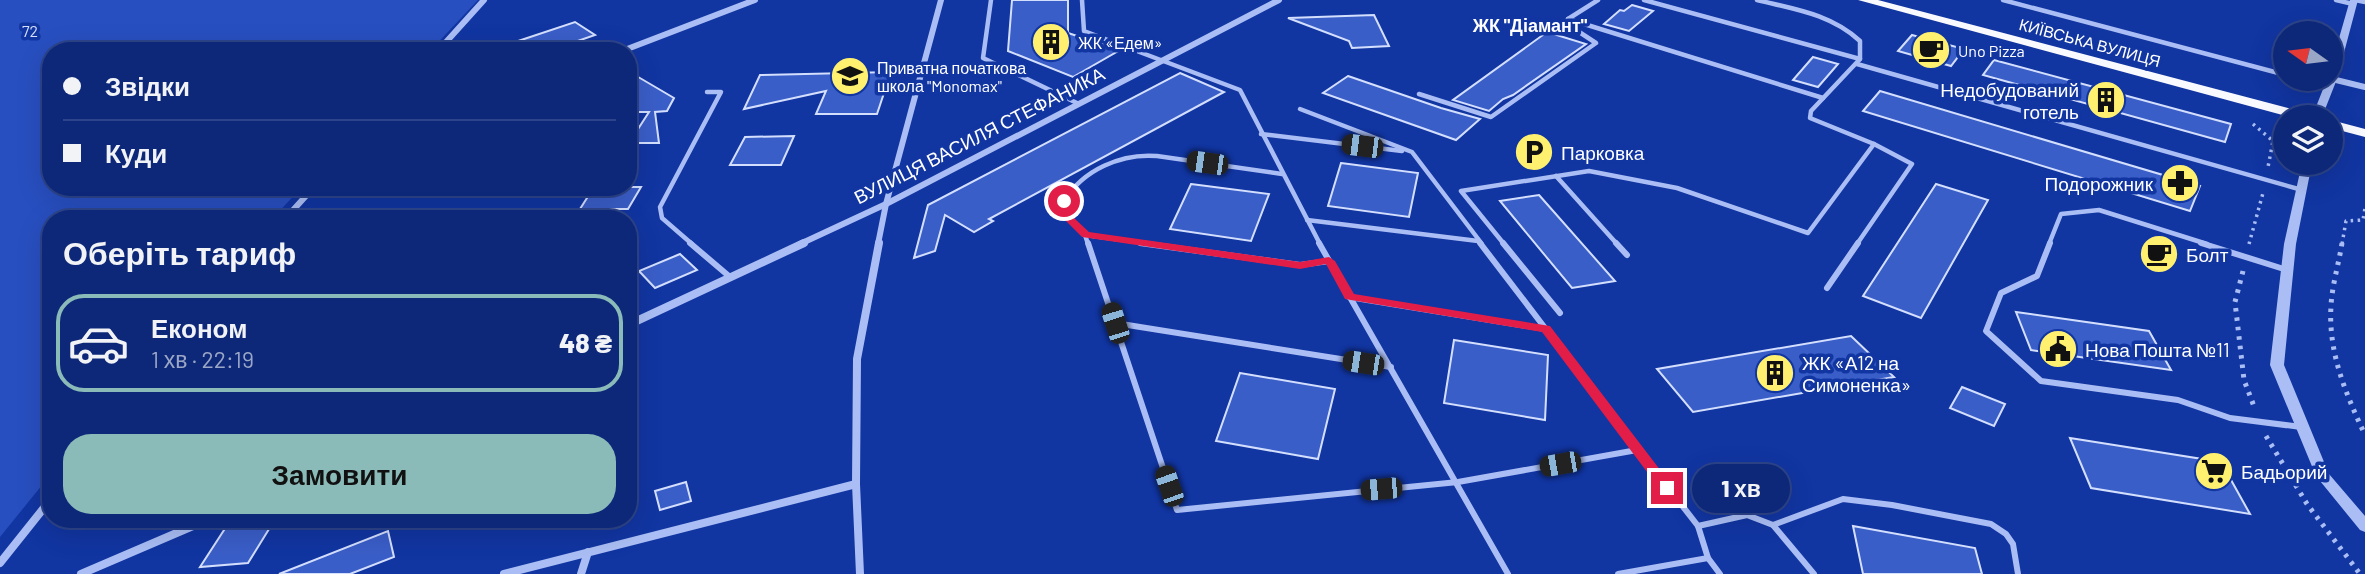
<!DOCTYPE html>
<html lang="uk">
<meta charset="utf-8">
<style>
:root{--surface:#0d2879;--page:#1b3480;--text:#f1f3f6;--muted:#9aa6c6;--line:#2d448a;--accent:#8bbbb9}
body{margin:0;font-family:Barlow,sans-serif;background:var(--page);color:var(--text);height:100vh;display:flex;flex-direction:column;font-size:26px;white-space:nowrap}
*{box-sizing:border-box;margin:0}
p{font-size:23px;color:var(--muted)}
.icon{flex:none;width:38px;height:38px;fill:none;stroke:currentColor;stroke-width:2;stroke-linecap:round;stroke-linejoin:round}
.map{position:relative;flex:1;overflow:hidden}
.side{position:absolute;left:42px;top:210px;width:595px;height:318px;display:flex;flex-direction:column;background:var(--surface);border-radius:28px;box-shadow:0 7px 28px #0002,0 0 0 2px var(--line)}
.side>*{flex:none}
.banner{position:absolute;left:42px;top:42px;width:595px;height:154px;border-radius:28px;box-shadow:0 7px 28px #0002,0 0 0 2px var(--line);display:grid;align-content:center;height:154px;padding:0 21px;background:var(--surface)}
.needle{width:46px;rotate:284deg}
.fabs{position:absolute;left:2273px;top:21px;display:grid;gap:14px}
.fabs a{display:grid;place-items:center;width:70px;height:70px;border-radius:50%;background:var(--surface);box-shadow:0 7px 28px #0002,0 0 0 2px var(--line);font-size:35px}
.end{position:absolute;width:32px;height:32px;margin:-16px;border:9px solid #e11d48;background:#fff;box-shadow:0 0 0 4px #fff}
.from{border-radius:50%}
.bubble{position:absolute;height:49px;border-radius:24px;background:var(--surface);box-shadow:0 7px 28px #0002,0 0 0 2px var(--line);font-size:23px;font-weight:800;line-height:49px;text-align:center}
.car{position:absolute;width:21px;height:42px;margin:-21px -10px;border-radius:9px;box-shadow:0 0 5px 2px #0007;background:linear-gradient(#222 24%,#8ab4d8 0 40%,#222 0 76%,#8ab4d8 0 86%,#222 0)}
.banner b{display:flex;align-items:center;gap:24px;height:66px;font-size:26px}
.banner b+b{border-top:2px solid var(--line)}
.banner i{width:18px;height:18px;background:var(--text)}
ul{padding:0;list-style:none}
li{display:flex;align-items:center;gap:21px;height:98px;margin:0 14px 10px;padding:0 7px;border:4px solid var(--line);border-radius:28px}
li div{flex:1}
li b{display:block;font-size:26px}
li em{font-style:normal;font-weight:800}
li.selected{border-color:var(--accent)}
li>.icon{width:63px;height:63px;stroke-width:1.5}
h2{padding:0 21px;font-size:32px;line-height:84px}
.button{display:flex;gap:14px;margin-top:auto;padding:14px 21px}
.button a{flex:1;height:80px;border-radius:28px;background:var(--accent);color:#111;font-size:28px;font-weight:800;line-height:80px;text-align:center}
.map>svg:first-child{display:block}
.green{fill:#284fc0}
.building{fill:#3a5ec8;stroke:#d4dffe;stroke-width:2}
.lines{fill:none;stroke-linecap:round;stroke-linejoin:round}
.path-far1{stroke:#aabef5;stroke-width:3.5;stroke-dasharray:2.5 4.5;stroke-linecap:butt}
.path{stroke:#aabef5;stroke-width:5;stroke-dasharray:3.5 6;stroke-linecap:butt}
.service-far1{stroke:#aabef5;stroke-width:4.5}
.service{stroke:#aabef5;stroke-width:6}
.minor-far1{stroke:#aabef5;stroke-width:6}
.minor{stroke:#aabef5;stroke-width:8}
.tertiary{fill:#aabef5;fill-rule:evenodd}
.primary{fill:#f9faff;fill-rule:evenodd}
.route{fill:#e11d48}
.labels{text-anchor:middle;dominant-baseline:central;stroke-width:7;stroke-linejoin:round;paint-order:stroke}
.far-park-label{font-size:16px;fill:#d4dffe;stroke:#1135a1}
.far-poi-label{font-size:16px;fill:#fff;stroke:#1135a1;text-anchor:start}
.far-street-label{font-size:16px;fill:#fff;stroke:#1135a1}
.far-neighbourhood-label{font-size:18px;font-weight:bold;fill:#fff;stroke:#1135a1}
.poi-label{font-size:19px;fill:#fff;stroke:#1135a1;text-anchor:start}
.street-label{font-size:19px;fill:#fff;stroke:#1135a1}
</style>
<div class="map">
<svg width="2365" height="574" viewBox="0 0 2365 574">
<rect width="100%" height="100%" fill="#1135a1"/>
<!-- green -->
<path class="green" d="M0,0H478L430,51H51V187H302L272,219H51V474L0,537Z"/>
<!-- building -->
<g class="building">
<path d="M1012,0H1068V33L1120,50L1073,77L1008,51Z"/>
<path d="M1632,5L1653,11L1629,31L1604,24L1620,10L1624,11Z"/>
<path d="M1374,15L1389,46L1352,48L1349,41L1288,18Z"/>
<path d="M575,22L595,35L549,51H501L500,47Z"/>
<path d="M1547,32L1586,44L1513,95L1503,99L1489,111L1453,100Z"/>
<path d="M1912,35L1964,49L1951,66L1898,51Z"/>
<path d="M1813,57L1838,64L1818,87L1793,80Z"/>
<path d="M1994,60L2231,124L2225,142L1983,75Z"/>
<path d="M628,71L674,98L667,111L655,112L659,143H629L649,112H628Z"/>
<path d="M891,72L877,114H816L826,91L744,109L760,75Z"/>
<path d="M1180,73L1224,92L989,219L993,221L974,232L945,215L935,251L914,258L928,205Z"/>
<path d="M1348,76L1441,108L1480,119L1456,140L1323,93Z"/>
<path d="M1880,91L2200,186L2190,211L1863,111Z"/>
<path d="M794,136L781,165H730L745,137Z"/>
<path d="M1341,163L1418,173L1409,217L1328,206Z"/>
<path d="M1191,184L1269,194L1251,241L1170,229Z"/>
<path d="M1936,184L1988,200L1921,318L1863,296Z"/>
<path d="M594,187H641L628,209H580Z"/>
<path d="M1539,195L1615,281L1572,288L1500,201Z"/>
<path d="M680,254L697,270L655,288L639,271Z"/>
<path d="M2016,312L2149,331L2171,370L2031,350Z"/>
<path d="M1851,336L1894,377L1693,412L1657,369Z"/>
<path d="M1454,340L1548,355L1545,420L1444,403Z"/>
<path d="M1240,373L1335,389L1318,459L1216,441Z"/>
<path d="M1962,387L2005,404L1994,426L1950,408Z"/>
<path d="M2070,438L2221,462L2250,514L2091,488Z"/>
<path d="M686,482L691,501L660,510L655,491Z"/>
<path d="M274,521L248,563L200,567L228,524Z"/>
<path d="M1853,526L1975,548L1982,574H1863Z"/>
<path d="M388,531L394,557L350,574H279Z"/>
</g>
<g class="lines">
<!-- path-far1 -->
<g class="path-far1">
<path d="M2253,124L2273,141L2268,167"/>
<path d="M2249,244L2263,193"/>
<path d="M2342,244L2346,221L2363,220L2365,208"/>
</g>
<!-- path -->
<g class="path">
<path d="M2342,243C2339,263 2332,285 2331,306C2328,353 2346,394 2365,435"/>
<path d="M2243,271L2235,302L2244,380L2255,409"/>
<path d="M2266,436L2307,504L2360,574"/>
</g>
<!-- service-far1 -->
<g class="service-far1">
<path d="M991,0L983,58L1079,104"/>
<path d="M1082,0L1084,31L1240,90L1320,244"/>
<path d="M1598,0L1568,19L1823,98"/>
<path d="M1644,0L1860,59"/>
<path d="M1757,0C1794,9 1831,14 1860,41V59L1811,111L1810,118L1874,144L1912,164L1857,244"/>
<path d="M2003,0L2286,75"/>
<path d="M2336,0L2353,4"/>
<path d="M2355,0L2365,2"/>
<path d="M1857,64L2302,190"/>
<path d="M2301,79L2329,85"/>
<path d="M1419,94L1491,117L1596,43L1570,26L1568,19"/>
<path d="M1300,109L1412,152L1482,244"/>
<path d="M1261,134L1402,151"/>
<path d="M1556,176L1617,244"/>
<path d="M1307,220L1478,241"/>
<path d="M1085,235L1152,244"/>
<path d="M692,244L662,218L660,207L721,92H707"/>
<path d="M1088,244L1085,235L1068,218L1064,201C1083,170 1121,153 1157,156L1282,174"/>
<path d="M1504,244L1461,191L1589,171L1677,188L1808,233L1874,144"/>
<path d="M2049,244L2061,214L2099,210L2207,244"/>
</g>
<!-- service -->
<g class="service">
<path d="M690,243L730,277"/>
<path d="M1088,243L1177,510L1458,482L1637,450"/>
<path d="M1140,243L1300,265L1329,261"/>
<path d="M1319,243L1508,574"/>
<path d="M1480,243L1545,328"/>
<path d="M1503,243L1560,313"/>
<path d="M1616,243L1627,255"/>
<path d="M2050,243L2037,276L2001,293L1986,331L2041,381L2178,400L2230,418L2301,427"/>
<path d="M2201,243L2287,270"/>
<path d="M1827,288L1858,243"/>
<path d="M1349,297L1545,329L1698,526L1747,515L1773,525L1814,574"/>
<path d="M1115,323L1391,367"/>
<path d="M1773,525L1843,499L1892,505L1991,524L2006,534L2013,544L2018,574"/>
<path d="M1698,526L1708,558L1720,574"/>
<path d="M1618,574L1708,558"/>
</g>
<!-- minor-far1 -->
<g class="minor-far1">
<path d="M438,51L484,0"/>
<path d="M622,51L755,0"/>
<path d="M2332,79L2365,87"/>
<path d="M285,219L314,187"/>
<path d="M800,244L886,204L1279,0"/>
<path d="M878,244L886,204L941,0"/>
</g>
<!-- minor -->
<g class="minor">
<path d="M628,325L804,243"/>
<path d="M0,563L51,499"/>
<path d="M81,574L207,520"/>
<path d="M504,574L856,484"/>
<path d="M581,574L588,552"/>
<path d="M860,574L856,484L857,359L879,243"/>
</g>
<!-- tertiary -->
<g class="tertiary">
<path d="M2350,0H2358L2337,79L2322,117H2312L2327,79H2331V66Z"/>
<path d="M2302,163H2312L2296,244L2284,365L2329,474L2365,516V532L2360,530L2316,476L2270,365L2284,244Z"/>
</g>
<!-- primary -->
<g class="primary">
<path d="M1858,0H1878L2311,114L2313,117H2290Z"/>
<path d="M2331,120L2365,129V137L2331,128Z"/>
</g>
</g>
<!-- route -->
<path class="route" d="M1064,197L1070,201L1073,217L1089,232L1300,262L1329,257L1335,261L1354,294L1550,326L1674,488L1672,492H1662L1542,332L1345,299L1326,264L1300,269L1082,237L1063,218L1059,201Z"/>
<!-- icons -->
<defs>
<g id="building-disc" transform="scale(2.0125)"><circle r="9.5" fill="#fff16f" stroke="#1135a1"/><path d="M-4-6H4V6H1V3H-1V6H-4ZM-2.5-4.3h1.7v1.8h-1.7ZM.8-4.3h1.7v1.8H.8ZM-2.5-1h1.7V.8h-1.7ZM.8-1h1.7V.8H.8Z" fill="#111"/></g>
<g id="cafe-disc" transform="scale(2.0125)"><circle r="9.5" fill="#fff16f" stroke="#1135a1"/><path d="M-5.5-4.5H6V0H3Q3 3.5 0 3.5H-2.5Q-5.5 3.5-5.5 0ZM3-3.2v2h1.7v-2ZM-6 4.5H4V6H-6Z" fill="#111"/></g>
<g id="school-disc" transform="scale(2.0125)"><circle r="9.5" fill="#fff16f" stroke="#1135a1"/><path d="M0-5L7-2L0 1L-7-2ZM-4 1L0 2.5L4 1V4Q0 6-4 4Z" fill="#111"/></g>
<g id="parking-disc" transform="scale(2.0125)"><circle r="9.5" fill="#fff16f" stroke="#1135a1"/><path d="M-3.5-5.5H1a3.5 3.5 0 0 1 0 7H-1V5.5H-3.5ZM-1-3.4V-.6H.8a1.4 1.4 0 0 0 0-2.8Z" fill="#111"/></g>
<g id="pharmacy-disc" transform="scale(2.0125)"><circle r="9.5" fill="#fff16f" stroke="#1135a1"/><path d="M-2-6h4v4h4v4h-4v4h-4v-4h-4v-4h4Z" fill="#111"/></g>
<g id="civic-disc" transform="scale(2.0125)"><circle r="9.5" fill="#fff16f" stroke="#1135a1"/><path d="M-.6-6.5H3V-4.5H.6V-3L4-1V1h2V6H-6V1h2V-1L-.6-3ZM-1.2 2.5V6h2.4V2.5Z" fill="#111"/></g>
<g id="supermarket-disc" transform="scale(2.0125)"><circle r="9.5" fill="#fff16f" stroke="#1135a1"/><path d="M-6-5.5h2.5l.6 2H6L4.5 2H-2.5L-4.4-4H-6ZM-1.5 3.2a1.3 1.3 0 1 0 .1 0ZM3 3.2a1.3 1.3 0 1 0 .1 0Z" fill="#111"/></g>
</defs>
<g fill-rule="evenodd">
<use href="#building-disc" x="1051" y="42"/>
<use href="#cafe-disc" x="1931" y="50"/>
<use href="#school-disc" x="850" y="76"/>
<use href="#building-disc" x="2106" y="100"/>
<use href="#parking-disc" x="1534" y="152"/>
<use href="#pharmacy-disc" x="2180" y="183"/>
<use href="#cafe-disc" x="2159" y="254"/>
<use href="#civic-disc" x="2058" y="349"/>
<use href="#building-disc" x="1775" y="373"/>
<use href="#supermarket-disc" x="2214" y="471"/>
</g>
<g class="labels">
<!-- far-park labels -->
<g class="far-park-label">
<text x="30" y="30">72</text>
</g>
<!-- far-poi labels -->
<g class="far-poi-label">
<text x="1078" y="42">ЖК «Едем»</text>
<text x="1958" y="50">Uno Pizza</text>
<text x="877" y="67">Приватна початкова<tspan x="877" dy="18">школа "Monomax"</tspan></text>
</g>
<!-- far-street labels -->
<g class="far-street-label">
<text transform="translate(2090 42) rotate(15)">КИЇВСЬКА ВУЛИЦЯ</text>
</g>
<!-- far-neighbourhood labels -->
<g class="far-neighbourhood-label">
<text x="1530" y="25">ЖК "Діамант"</text>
</g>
<!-- poi labels -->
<g class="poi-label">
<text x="2079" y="89" text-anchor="end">Недобудований<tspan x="2079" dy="22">готель</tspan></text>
<text x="1561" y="152">Парковка</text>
<text x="2153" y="183" text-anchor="end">Подорожник</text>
<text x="2186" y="254">Болт</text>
<text x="2085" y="349">Нова Пошта №11</text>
<text x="1802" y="362">ЖК «А12 на<tspan x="1802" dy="22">Симоненка»</tspan></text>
<text x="2241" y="471">Бадьорий</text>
</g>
<!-- street labels -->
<g class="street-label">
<text transform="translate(979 135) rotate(-27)">ВУЛИЦЯ ВАСИЛЯ СТЕФАНИКА</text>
</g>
</g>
</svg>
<div class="fabs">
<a><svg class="needle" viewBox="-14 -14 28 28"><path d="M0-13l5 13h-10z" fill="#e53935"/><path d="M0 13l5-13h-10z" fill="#9aa6c6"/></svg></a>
<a><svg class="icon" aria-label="layers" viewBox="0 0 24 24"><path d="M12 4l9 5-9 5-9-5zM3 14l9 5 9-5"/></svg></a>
</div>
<i class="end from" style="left:1064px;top:201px"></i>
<i class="end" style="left:1667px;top:488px"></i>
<div class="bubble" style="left:1692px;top:464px;width:98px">1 хв</div>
<i class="car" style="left:1362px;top:146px;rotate:277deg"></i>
<i class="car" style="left:1207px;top:163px;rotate:278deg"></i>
<i class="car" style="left:1115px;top:323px;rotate:342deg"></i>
<i class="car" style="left:1363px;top:363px;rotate:279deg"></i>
<i class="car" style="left:1560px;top:464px;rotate:260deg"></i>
<i class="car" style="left:1169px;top:486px;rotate:341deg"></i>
<i class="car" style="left:1381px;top:489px;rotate:265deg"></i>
<div class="banner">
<b><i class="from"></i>Звідки</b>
<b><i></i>Куди</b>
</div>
<section class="side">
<h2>Оберіть тариф</h2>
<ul>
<li class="selected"><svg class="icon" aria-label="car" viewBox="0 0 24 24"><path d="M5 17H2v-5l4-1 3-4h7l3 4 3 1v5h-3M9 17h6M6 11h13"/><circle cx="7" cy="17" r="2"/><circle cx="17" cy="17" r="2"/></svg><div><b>Економ</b><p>1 хв · 22:19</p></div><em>48 ₴</em></li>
</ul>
<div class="button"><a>Замовити</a></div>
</section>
</div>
